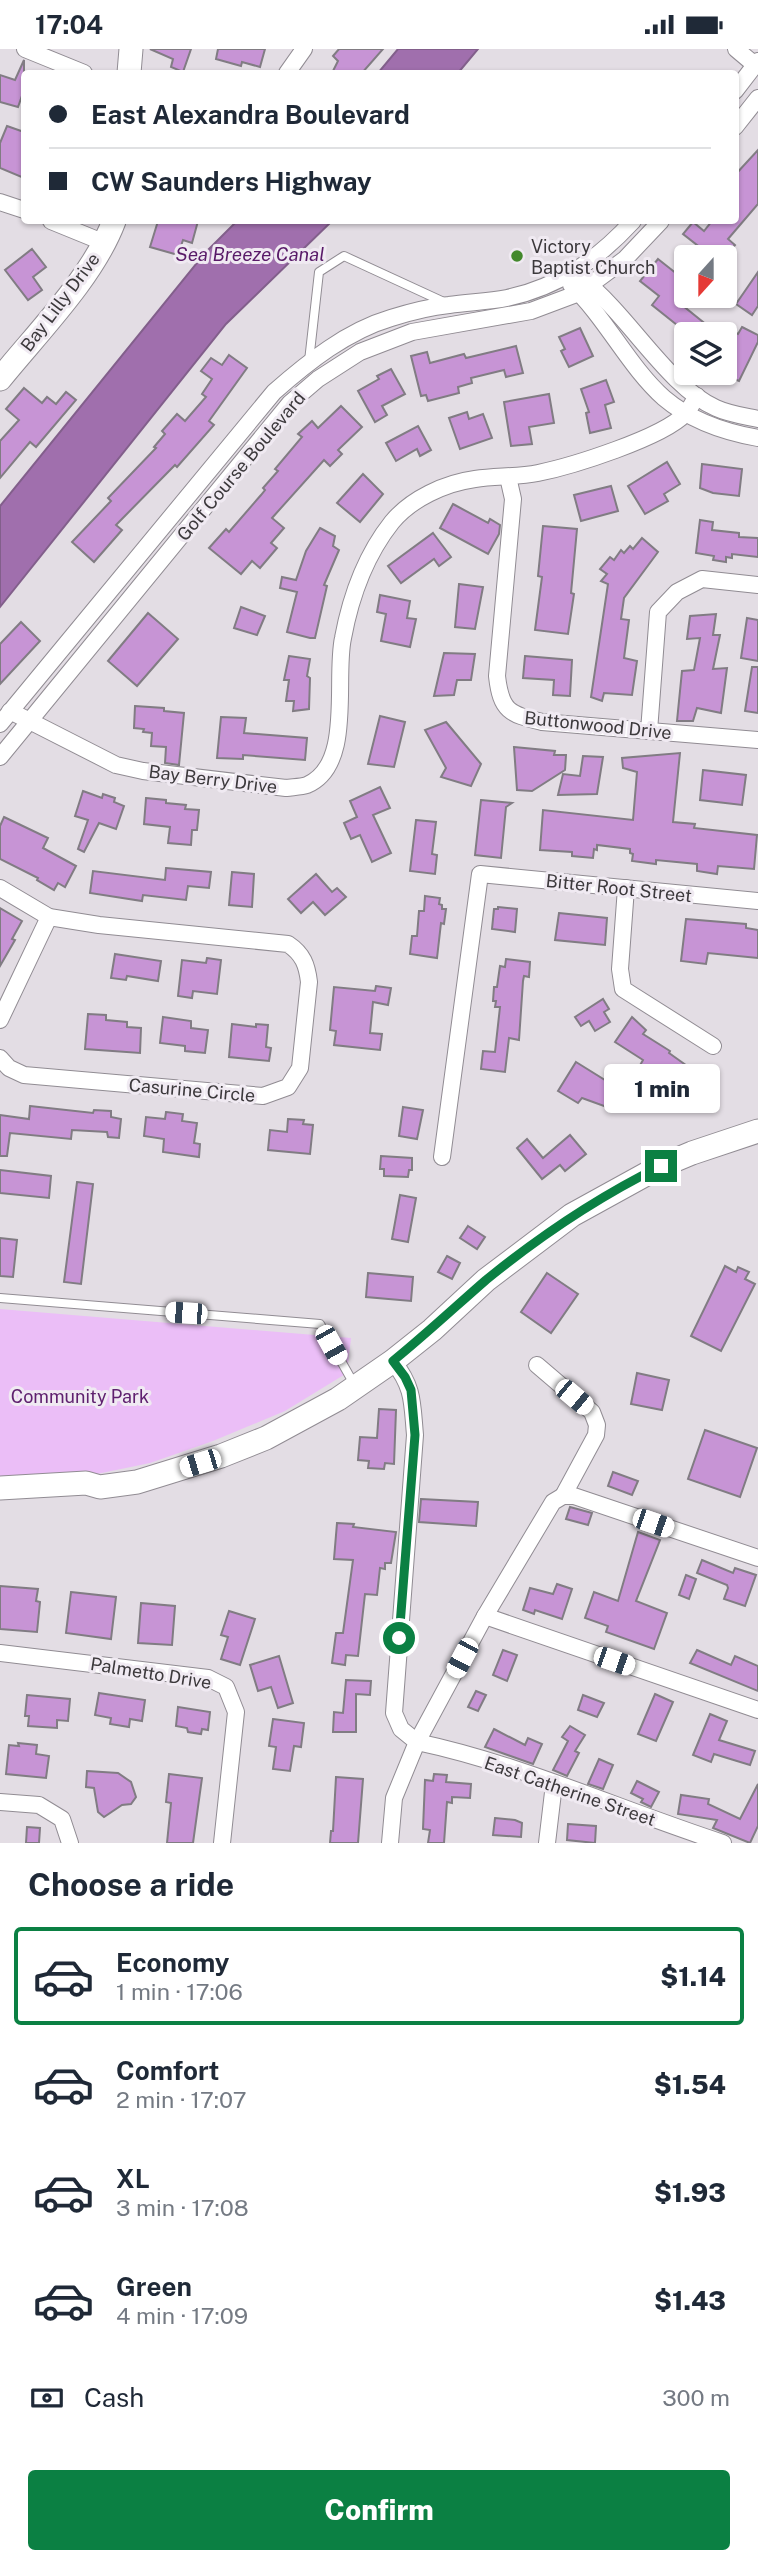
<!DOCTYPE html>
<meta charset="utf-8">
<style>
:root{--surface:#fff;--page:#f6f6f7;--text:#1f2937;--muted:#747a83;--line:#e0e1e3;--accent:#0b8043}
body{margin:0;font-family:"Public Sans",sans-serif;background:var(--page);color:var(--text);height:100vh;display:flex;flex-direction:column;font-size:26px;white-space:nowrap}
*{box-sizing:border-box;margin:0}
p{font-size:23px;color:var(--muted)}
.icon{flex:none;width:38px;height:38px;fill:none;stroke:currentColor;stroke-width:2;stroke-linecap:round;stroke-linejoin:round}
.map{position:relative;height:1794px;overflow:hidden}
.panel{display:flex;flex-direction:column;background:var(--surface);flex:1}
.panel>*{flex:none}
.guide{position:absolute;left:21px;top:21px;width:718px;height:154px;border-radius:7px;box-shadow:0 2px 5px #0004;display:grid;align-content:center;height:154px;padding:0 28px;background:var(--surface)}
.needle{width:46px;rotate:201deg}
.tools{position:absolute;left:674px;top:196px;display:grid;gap:14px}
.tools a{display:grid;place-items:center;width:63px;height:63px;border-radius:7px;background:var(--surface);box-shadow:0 2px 5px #0004;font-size:35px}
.end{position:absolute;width:32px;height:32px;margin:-16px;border:9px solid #0b8043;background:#fff;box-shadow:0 0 0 4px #fff}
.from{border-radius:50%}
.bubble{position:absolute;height:49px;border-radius:7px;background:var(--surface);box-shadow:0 2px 5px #0004;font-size:23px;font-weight:800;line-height:49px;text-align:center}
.car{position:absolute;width:21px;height:42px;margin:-21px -10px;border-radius:9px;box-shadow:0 0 5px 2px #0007;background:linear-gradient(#fff 24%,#345 0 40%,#fff 0 76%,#345 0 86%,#fff 0)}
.guide b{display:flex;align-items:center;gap:24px;height:66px;font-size:26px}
.guide b+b{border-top:2px solid var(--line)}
.guide i{width:18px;height:18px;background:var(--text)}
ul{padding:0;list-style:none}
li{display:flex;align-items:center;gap:21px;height:98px;margin:0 14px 10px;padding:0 14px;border:4px solid transparent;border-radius:7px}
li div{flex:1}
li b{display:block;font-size:26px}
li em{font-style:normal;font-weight:800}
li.on{border-color:var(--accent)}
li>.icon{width:63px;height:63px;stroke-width:1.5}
h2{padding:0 28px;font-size:32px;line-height:84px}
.pay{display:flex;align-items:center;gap:18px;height:77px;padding:0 28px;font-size:26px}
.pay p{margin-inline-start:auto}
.action{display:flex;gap:14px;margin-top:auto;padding:14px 28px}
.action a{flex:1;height:80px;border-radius:7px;background:var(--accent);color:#fff;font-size:28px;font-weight:800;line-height:80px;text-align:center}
.status{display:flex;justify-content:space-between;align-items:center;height:49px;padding:0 35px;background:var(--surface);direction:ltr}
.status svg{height:19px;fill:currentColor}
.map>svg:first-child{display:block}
.green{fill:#ebbef7}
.water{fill:#a06fad;stroke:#825f8b;stroke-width:2}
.building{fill:#c794d5;stroke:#817c83;stroke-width:2}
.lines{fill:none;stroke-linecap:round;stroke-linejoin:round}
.service-casing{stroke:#918c93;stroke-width:10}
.minor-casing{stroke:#918c93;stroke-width:18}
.secondary-casing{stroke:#918c93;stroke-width:25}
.service{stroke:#fff;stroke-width:8}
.minor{stroke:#fff;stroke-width:16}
.secondary{stroke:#fff;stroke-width:23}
.route{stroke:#0b8043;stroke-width:9}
.poi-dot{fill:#43882c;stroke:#f0eaf2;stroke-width:2.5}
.labels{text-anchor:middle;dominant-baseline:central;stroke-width:6;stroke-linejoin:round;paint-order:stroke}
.poi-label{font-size:18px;fill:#3c393c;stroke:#f0eaf2;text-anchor:start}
.street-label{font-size:18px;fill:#3c393c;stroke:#f0eaf2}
.park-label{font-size:18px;fill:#5f216f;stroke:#f0eaf2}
.water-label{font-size:19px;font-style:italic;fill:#591a68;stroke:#f0eaf2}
</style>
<div class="status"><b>17:04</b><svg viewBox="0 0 49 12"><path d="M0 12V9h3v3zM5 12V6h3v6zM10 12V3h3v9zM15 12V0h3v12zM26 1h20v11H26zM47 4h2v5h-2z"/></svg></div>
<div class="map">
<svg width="758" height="1794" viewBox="0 0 758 1794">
<rect width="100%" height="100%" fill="#e3dde4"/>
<!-- green -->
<path class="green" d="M0,1260L351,1289L347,1324L285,1362L213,1392L150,1414L92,1426L0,1431Z"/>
<!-- water -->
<g class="water">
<path d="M398,0H478L458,24H378Z"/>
<path d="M237,172H332L226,275L0,558V457L205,204Z"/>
</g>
<!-- building -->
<g class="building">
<path d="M150,0H191L183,23L171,18L173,10Z"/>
<path d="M218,0H265L260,18L242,13L241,17L216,10Z"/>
<path d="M339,0H383L362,24H332L338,12L333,7Z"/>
<path d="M24,11V41L18,58L0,53V26L15,31Z"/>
<path d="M7,77L24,83V129L0,119V94Z"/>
<path d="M758,101V155L728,190L735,196L725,208L718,203L714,208H695L702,200L683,185L693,173L704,182L712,172H735V126Z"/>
<path d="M158,172H198L192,194L183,191L178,206L150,198Z"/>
<path d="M32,200L46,218L33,228L42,241L28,251L5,221Z"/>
<path d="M658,210L677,225L678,223L686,229V251L682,256L718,285H677L682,280L652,256L659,247L640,232Z"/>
<path d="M758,223V257L752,266L736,255Z"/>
<path d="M742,278L758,286V293L739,332L724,326V313L732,297L725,293L730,281L738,285Z"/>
<path d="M580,279L593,307L569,318L561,302L565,300L559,288Z"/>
<path d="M516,297L523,324L506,328L504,321L471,329L472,334L458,338L459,344L428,352L426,346L421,347L411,307L427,303L430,314L464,305L466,309Z"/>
<path d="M229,306L247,319L209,372L214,376L177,418L175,416L116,476L122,481L94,513L72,493L111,452L108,449L156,399L154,398L165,385L162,382L177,365L185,372L206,348L202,345L212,330L201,322L211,309L222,316Z"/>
<path d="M391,320L405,345L382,357L387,366L375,373L358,342L379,330L377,327Z"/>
<path d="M606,331L614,353L605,356L611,379L590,384L586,364L589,363L581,340Z"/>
<path d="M24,339L42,354L47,348L56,355L66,343L76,351L36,398L30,393L0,429V392L19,371L6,360Z"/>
<path d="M549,345L554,374L529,378L532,395L511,397L504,353Z"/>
<path d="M341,357L362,378L338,401L342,405L330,417L324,411L272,469L284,479L271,494L277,499L260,519L252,512L241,525L209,499L226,480L229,483L261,446L265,441L263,439L278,422L275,420L302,388L298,385L312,372L318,379Z"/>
<path d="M467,363L469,370L483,365L492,389L460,400L449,369Z"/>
<path d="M418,377L431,401L420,407L417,400L396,412L386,394Z"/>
<path d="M667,413L680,435L664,445L668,452L645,465L628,437Z"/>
<path d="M702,415L742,420L739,447L713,444L700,439Z"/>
<path d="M363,425L383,445L360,473L337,454Z"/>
<path d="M611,437L618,462L581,472L574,446Z"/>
<path d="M453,455L488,474L490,470L500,476L499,485L488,505L440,479Z"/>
<path d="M700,471L713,473L712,481L739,484V488L758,489V508L732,505V509L726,508V513L713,511L714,507L696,504Z"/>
<path d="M543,477L577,480L571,544L574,545L568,585L535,581L542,528L538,527Z"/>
<path d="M320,479L335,487L333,497L339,501L324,536L327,537L315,589H310L287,583L297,543L280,539L282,528L296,531L306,502Z"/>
<path d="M433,484L451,508L439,517L434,510L401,534L388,517Z"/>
<path d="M642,489L658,503L624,549L621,570L629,571L624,609L637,612L632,646L604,644L602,652L591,648L608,535L601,532L607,525L600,520L610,508L614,511L621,501L624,504L630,497L633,500Z"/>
<path d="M459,535L483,538L475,580L455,578Z"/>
<path d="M380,546L410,552L407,569L416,570L410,598L381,592L386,565L377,563Z"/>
<path d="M241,558L265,567L257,586L234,579Z"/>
<path d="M148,564L178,590L137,637L108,612Z"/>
<path d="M716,565L713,586H720L713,620L727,619L721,664L697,659L693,672H677L682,622L694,621L700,589L687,590L690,567Z"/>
<path d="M747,569L758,571V612L741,609Z"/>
<path d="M21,573L40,592L0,635V595Z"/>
<path d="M444,604L475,605L471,631H457L454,646L434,647Z"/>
<path d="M289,607L310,610L307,627L310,629L309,660L293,662L294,652H286L289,631H284Z"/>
<path d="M525,607L572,611L570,647L553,646L554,631L523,629Z"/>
<path d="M752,618H758V664L745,662Z"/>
<path d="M135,657L164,659V662L184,664L179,716L165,714L166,698L151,697L152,684L143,683L144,680L134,679Z"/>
<path d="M380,667L405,673L394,718L368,715Z"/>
<path d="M221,668L246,669L244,684L307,689L305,711L243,706V710L217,709Z"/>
<path d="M446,673L481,715L471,737L441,728L446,719L425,681Z"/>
<path d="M514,698L555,702L554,706H566L565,721L532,742L517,741Z"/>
<path d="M680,704L673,773L695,775L694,779L757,786L754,820L718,817L717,825L697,822V815L656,811V815L632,812L633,805L630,804V800L597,796V801L594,800L593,809L572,807V803L540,801L543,761L633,771L637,723L623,719L622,709Z"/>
<path d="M583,707L603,708L597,745L558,746L563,725L580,727Z"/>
<path d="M703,721L746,726L742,756L700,751Z"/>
<path d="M380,738L390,759L373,766L391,804L372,813L360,786L351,790L344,774L357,768L350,752Z"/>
<path d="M83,742L102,749L103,745L115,749L114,753L124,757L116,780L99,774L84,803L78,800L88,771L75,767Z"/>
<path d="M146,749L166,751V754L186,756L185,760L199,761L197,781H192L191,796L168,794L170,778L144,775Z"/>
<path d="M481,751L512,754L506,758L501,809L475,806Z"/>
<path d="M4,768L48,789L43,799L76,817L65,838L58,834L54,841L37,831L38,829L0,810V777Z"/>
<path d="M416,771L436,773L432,805L437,806L435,825L410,822Z"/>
<path d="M166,819L211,823L209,839L188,837L186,851L143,846L142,852L90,844L93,822L165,831Z"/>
<path d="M232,823L254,825L252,858L229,856Z"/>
<path d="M316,825L332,843L337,839L346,848L325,866L313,853L301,864L288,850Z"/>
<path d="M425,847L440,849L439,855L442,856V860H446L444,875L441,874L437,909L410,905L412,887H417L419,862H424Z"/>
<path d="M498,858L517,860L515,883L492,880L494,860H498Z"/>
<path d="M0,859L22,872L12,890L15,891L0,917Z"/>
<path d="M559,864L607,869L605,896L555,891Z"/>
<path d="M686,870L746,875V879L758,881V909L708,904L706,915L681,912Z"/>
<path d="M115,905L161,912L158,932L127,927L126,931L111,929Z"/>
<path d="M207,909L221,911L217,945L193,942L192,949L178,947L182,911L206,914Z"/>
<path d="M506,910L530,913L529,928L524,927L523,932L519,991L509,989L505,1023L481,1020L483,1002L495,1003L500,958H495L496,952H493L494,938H497L500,917L505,918Z"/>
<path d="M376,937L391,939L388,956L373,953L370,984L382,985L380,1001L334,996L336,982L330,981L334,938L375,942Z"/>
<path d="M603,950L609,960L604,963L610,973L595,982L589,972L581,977L575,968Z"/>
<path d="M88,965L106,966V971L127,973V978L141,979L140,1004L85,1000Z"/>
<path d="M163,968L191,972V979L208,981L205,1004L185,1002V997L160,994Z"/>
<path d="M632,968L646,981L643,985L670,1002L669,1004L697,1024L685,1043L639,1018L643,1011L615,993Z"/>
<path d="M232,975L256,978V975L268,976L266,998L271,999L269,1012L229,1008Z"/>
<path d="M576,1013L605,1031L607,1026L625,1033L615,1061L582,1049L578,1054L558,1042Z"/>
<path d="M30,1057L93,1064L94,1061L111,1062V1068L121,1070L119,1089L108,1088L107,1083L72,1081L71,1090L10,1084L7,1107H0V1066L29,1070Z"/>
<path d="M403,1058L423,1061L417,1090L399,1087Z"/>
<path d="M166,1063L183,1065L182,1072L197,1074L194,1094L200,1095L199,1108L163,1103L164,1090L144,1087L146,1068L165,1070Z"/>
<path d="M288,1070L304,1071L303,1075L313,1076L310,1105L268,1101L270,1081L287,1083Z"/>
<path d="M570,1086L586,1105L565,1122L560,1116L542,1130L517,1099L527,1090L543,1109Z"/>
<path d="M381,1107L412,1109V1121H409L408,1128L384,1127V1120H380Z"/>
<path d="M0,1121L51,1127L49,1149L0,1144Z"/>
<path d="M77,1133L93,1135L81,1235L64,1233Z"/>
<path d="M400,1146L416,1149L408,1193L392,1190Z"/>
<path d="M468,1177L485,1188L477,1200L460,1189Z"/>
<path d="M0,1189L17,1191L13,1228L0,1227Z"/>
<path d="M447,1207L460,1214L452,1230L438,1223Z"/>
<path d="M725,1217L736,1223L738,1218L749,1223L745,1230L755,1235L721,1302L691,1287Z"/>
<path d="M368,1224L413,1228L411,1252L366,1248Z"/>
<path d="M547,1224L578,1245L551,1284L521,1263Z"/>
<path d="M637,1324L669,1331L662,1361L631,1355Z"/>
<path d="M379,1360L396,1361L394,1415L385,1414L384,1420L368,1419L369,1412L358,1411L360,1388L377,1389Z"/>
<path d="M705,1381L757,1399L740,1448L688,1430Z"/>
<path d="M613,1423L638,1432L632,1446L608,1437Z"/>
<path d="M421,1450L478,1453L476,1477L419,1473Z"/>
<path d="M570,1458L592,1464L588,1476L566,1470Z"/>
<path d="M337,1474L354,1475L353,1478L396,1483L391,1514H385V1520L380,1519L377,1546L365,1545L358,1607L346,1606L345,1616L332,1614L336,1584H343L353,1511L334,1510Z"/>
<path d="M638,1483L660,1491L636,1552L667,1564L654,1600L606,1583L608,1577L585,1569L594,1543L618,1552Z"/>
<path d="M702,1511L733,1524L735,1519L756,1526L745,1557L724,1550L728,1539L727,1536L697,1524Z"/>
<path d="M686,1526L696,1530L689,1550L679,1546Z"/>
<path d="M557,1535L572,1540L562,1570L535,1561L534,1565L523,1561L530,1539L553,1545Z"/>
<path d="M0,1537L38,1540L36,1552L40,1553L37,1583L0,1580Z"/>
<path d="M71,1543L116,1548L111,1590L66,1584Z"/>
<path d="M141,1554L175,1557L172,1596L138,1594Z"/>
<path d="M229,1562L255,1570L240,1616L221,1610L228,1588L221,1586Z"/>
<path d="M503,1601L517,1606L507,1632L493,1626Z"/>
<path d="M697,1601L731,1616L735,1607L758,1617V1642L690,1614Z"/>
<path d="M279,1607L293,1654L278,1659L271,1638L258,1642L250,1616Z"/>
<path d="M346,1631L371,1632L370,1646L356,1645V1683H333L334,1663L343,1664Z"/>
<path d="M476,1642L486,1646L478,1662L468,1658Z"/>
<path d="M99,1644L145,1651L142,1672L130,1670L129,1678L110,1675L111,1669L95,1666Z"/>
<path d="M655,1645L673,1653L656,1692L638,1685Z"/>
<path d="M27,1646L70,1650L68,1672L57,1671V1679L28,1677L29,1667H25Z"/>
<path d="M583,1646L604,1654L597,1668L578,1661Z"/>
<path d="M178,1658L210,1663L208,1681L202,1680L201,1685L188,1683L187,1679L176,1677Z"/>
<path d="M710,1665L727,1672L719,1691L755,1702L750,1716L714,1705L711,1713L693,1706Z"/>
<path d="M273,1670L304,1674L301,1698L294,1697L290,1722L273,1720L276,1698L269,1697Z"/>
<path d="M570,1677L585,1686L575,1702L579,1704L567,1727L553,1721L568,1692L562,1688Z"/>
<path d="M494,1680L525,1696L528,1689L542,1695L533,1715L485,1698Z"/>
<path d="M18,1694L37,1696L36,1705L49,1707L46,1729L6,1725L9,1696L19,1697Z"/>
<path d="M599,1710L613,1716L603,1740L588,1735Z"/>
<path d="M87,1722L118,1724L131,1733L136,1748L131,1755L122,1756L104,1768L98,1763L94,1739L86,1738Z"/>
<path d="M169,1725L202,1729L193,1794H167L171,1754L166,1753Z"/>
<path d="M434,1725L447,1726L446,1733L471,1735L470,1749L452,1748V1754L447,1753L444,1794H428L430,1781L423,1780L425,1731L433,1732Z"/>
<path d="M336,1728L363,1730L358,1794H330L331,1782H333Z"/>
<path d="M637,1732L659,1743L651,1758L641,1753L643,1750L631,1744Z"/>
<path d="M758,1735V1777L750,1794L713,1779L717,1771L678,1765L681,1746L709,1750L708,1755L740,1770Z"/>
<path d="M495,1769L515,1771L522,1774L521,1788L493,1786Z"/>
<path d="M568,1775L596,1777L595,1794L567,1791Z"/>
<path d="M27,1778L40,1779L39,1794H26Z"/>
</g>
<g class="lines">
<!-- service casing -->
<g class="service-casing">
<g id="service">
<path d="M309,312L319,223L344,207L446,254"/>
<path d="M0,1249L320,1275L354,1335"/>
</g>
</g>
<!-- minor casing -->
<g class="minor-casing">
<g id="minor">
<path d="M25,0L84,24"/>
<path d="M736,0L755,16"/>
<path d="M287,24L304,0"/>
<path d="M735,42L758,12"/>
<path d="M735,78L758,49"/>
<path d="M0,153L24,161"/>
<path d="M51,172L105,194"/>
<path d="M583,231C628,265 668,338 716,359C729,365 744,367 758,370"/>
<path d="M571,236C606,269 629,318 664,349C691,372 724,383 758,389"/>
<path d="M508,428L513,450L497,627C501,663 510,665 542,673L758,691"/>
<path d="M10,662L116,716L143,722L286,739C292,738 301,738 307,736C354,716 334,630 343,589C351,546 365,507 392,473C411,450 445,434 475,430C496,427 517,428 538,424C572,417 662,389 685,365C690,360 693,353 697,347"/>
<path d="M0,675L274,343C308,313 347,282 391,269C410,263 430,258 449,256C468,253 488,253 507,249C559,238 598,210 633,172"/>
<path d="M649,682L658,563L677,543L702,530L758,536"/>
<path d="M0,708L290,354L318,330L360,303L412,283L531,262L579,244L625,210L661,172"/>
<path d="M0,839L49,868L99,876L288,895C303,905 307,916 309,933L300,1019L288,1038L263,1047L24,1026L9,1019L0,1009"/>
<path d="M626,839L620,920L623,940L713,997"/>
<path d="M0,971L49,868"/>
<path d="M442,1108L480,825L758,852"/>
<path d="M537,1316L592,1363L597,1376L596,1386L563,1447"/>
<path d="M485,1567L758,1661"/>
<path d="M0,1604L208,1629L226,1638L236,1663L222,1794"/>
<path d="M0,1753L39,1756L62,1770L70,1794"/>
<path d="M390,1794L394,1749L417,1693L401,1680L394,1664L415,1386C412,1353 414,1339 393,1312"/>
<path d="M547,1794L554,1735"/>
<path d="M723,1794C621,1761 521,1715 417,1693L485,1567L553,1453L563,1447H574L758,1509"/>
</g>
</g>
<!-- secondary casing -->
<g class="secondary-casing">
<g id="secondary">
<path d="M129,24L131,0"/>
<path d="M0,330C38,283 93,228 114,172"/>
<path d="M0,1439L86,1434L100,1438L137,1433L221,1407L266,1389L338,1350L393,1312L432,1281L486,1231L572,1166L661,1117L692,1104L758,1082"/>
</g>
</g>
<!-- service -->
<use href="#service" class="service"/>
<!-- minor -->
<use href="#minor" class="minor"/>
<!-- secondary -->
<use href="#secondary" class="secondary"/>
</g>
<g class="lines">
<!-- route -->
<path class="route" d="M399,1589L415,1386L411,1341L405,1328L393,1312C425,1286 455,1258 486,1231C540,1187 598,1148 661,1117"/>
</g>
<!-- markers -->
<circle class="poi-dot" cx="517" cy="207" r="7"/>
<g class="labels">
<!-- poi labels -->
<g class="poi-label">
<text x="531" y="197">Victory<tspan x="531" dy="21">Baptist Church</tspan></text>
</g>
<!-- street labels -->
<g class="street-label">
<text transform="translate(60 253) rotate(-53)">Bay Lilly Drive</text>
<text transform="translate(241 417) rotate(-50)">Golf Course Boulevard</text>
<text transform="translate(598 676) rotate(6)">Buttonwood Drive</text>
<text transform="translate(213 730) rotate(7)">Bay Berry Drive</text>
<text transform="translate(619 839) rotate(6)">Bitter Root Street</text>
<text transform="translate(192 1041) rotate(5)">Casurine Circle</text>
<text transform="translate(151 1624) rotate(9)">Palmetto Drive</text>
<text transform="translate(570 1742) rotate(19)">East Catherine Street</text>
</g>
<!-- park labels -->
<g class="park-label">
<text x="80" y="1347">Community Park</text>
</g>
<!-- water labels -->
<g class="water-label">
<text x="250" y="205">Sea Breeze Canal</text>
</g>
</g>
</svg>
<div class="tools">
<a><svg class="needle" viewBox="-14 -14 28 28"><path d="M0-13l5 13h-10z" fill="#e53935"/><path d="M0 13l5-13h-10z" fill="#747a83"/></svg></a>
<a><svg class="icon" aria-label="layers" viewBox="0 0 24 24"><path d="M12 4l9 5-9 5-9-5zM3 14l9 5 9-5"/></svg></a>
</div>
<i class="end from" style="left:399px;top:1589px"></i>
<i class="end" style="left:661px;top:1117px"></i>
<div class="bubble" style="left:604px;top:1015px;width:116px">1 min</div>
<i class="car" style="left:186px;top:1264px;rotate:274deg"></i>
<i class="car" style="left:331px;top:1296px;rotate:151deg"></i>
<i class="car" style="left:574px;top:1348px;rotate:130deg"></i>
<i class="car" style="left:200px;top:1414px;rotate:253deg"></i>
<i class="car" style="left:653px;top:1474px;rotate:109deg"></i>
<i class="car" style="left:462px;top:1609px;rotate:208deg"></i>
<i class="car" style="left:614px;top:1612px;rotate:109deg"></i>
<div class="guide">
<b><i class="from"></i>East Alexandra Boulevard</b>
<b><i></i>CW Saunders Highway</b>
</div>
</div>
<section class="panel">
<h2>Choose a ride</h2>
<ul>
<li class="on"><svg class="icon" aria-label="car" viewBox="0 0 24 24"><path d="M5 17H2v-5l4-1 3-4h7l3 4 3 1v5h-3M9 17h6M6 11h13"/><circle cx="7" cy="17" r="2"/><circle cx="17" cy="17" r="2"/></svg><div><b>Economy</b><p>1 min · 17:06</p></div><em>$1.14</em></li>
<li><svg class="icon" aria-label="car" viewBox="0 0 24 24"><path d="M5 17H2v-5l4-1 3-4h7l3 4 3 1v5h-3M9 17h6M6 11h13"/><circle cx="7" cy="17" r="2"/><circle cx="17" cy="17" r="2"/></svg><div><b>Comfort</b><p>2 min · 17:07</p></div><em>$1.54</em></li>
<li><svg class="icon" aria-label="car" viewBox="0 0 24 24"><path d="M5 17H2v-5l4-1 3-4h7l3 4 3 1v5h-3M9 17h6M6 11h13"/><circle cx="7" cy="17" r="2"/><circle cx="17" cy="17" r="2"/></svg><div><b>XL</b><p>3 min · 17:08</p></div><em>$1.93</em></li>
<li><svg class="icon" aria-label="car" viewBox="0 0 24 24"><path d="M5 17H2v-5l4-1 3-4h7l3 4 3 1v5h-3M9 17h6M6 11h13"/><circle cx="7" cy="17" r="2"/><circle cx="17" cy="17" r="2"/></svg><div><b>Green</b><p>4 min · 17:09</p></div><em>$1.43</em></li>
</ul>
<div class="pay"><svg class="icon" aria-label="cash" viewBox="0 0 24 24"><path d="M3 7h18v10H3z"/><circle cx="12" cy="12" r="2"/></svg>Cash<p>300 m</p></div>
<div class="action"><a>Confirm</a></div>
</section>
